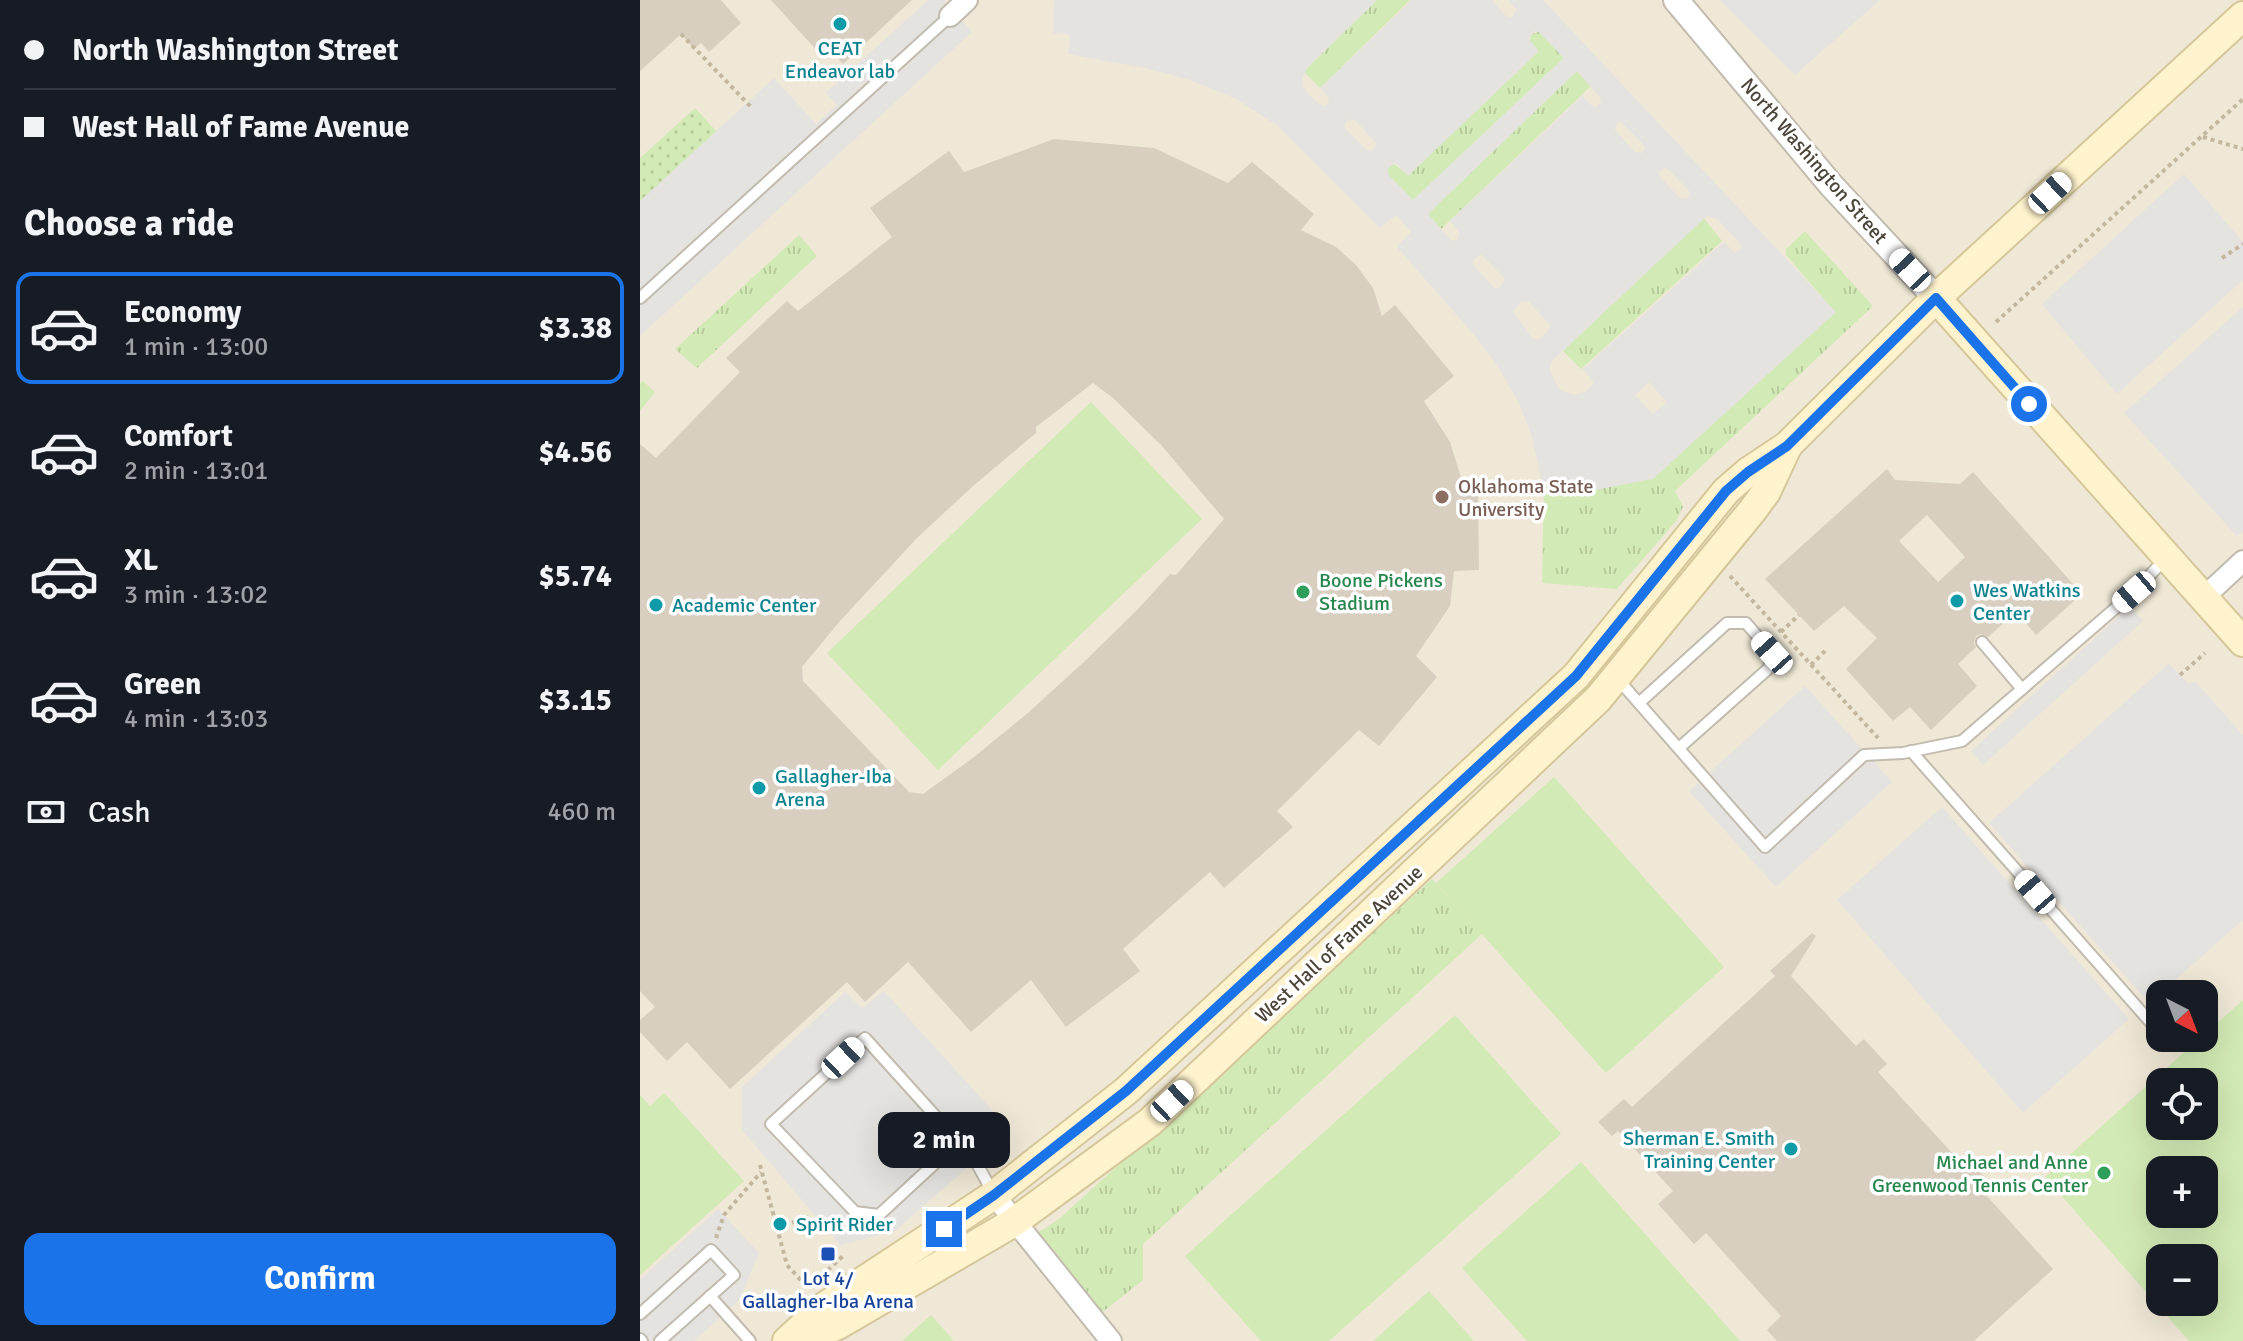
<!DOCTYPE html>
<meta charset="utf-8">
<style>
:root{--surface:#171b24;--page:#242831;--text:#f1f3f6;--muted:#9ea1a6;--line:#363941;--accent:#1a73e8}
body{margin:0;font-family:Signika,sans-serif;background:var(--page);color:var(--text);height:100vh;display:flex;flex-direction:column;font-size:30px;white-space:nowrap}
*{box-sizing:border-box;margin:0}
p{font-size:26px;color:var(--muted)}
.icon{flex:none;width:44px;height:44px;fill:none;stroke:currentColor;stroke-width:2;stroke-linecap:round;stroke-linejoin:round}
.map{position:relative;flex:1;overflow:hidden}
.drawer{display:flex;flex-direction:column;background:var(--surface);width:640px}
.drawer>*{flex:none}
.top-card{display:grid;align-content:center;height:176px;padding:0 24px;background:var(--surface)}
.needle{width:52px;rotate:138deg}
.fabs{position:absolute;left:1506px;top:980px;display:grid;gap:16px}
.fabs a{display:grid;place-items:center;width:72px;height:72px;border-radius:16px;background:var(--surface);box-shadow:0 8px 32px #0002;font-size:40px}
.end{position:absolute;width:36px;height:36px;margin:-18px;border:10px solid #1a73e8;background:#fff;box-shadow:0 0 0 4px #fff}
.from{border-radius:50%}
.bubble{position:absolute;height:56px;border-radius:16px;background:var(--surface);box-shadow:0 8px 32px #0002;font-size:26px;font-weight:800;line-height:56px;text-align:center}
.car{position:absolute;width:24px;height:48px;margin:-24px -12px;border-radius:10px;box-shadow:0 0 6px 2px #0007;background:linear-gradient(#fff 24%,#345 0 40%,#fff 0 76%,#345 0 86%,#fff 0)}
.top-card b{display:flex;align-items:center;gap:28px;height:76px;font-size:30px}
.top-card b+b{border-top:2px solid var(--line)}
.top-card i{width:20px;height:20px;background:var(--text)}
ul{padding:0;list-style:none}
li{display:flex;align-items:center;gap:24px;height:112px;margin:0 16px 12px;padding:0 8px;border:4px solid transparent;border-radius:16px}
li div{flex:1}
li b{display:block;font-size:30px}
li em{font-style:normal;font-weight:800}
li.selected{border-color:var(--accent)}
li>.icon{width:72px;height:72px;stroke-width:1.5}
h2{padding:0 24px;font-size:36px;line-height:96px}
.pay{display:flex;align-items:center;gap:20px;height:88px;padding:0 24px;font-size:30px}
.pay p{margin-inline-start:auto}
.button{display:flex;gap:16px;margin-top:auto;padding:16px 24px}
.button a{flex:1;height:92px;border-radius:16px;background:var(--accent);color:#fff;font-size:32px;font-weight:800;line-height:92px;text-align:center}
main{display:flex;flex:1;min-height:0}
.map>svg:first-child{display:block}
.education{fill:#efe8d6;fill-rule:evenodd}
.grass{fill:url(#grass-tufts)}
.park{fill:url(#park-dots)}
.pitch{fill:#d2eab5;fill-rule:evenodd}
.parking{fill:#e5e3e0;fill-rule:evenodd}
.building{fill:#d8cfc1;fill-rule:evenodd}
.lines{fill:none;stroke-linecap:round;stroke-linejoin:round}
.service-casing{stroke:#c2bbae;stroke-width:14}
.minor-casing{stroke:#c2bbae;stroke-width:24}
.tertiary-casing{stroke:#c2bbae;stroke-width:28}
.secondary-casing{stroke:#d6c79b;stroke-width:32}
.path{stroke:#c4b79f;stroke-width:4;stroke-dasharray:4 4;stroke-linecap:butt}
.service{stroke:#fff;stroke-width:10}
.minor{stroke:#fff;stroke-width:20}
.tertiary{stroke:#fff;stroke-width:24}
.secondary{stroke:#fff3cd;stroke-width:28}
.route{stroke:#1a73e8;stroke-width:10}
.culture-dot{fill:#0f9aa8;stroke:#fff;stroke-width:3}
.education-dot{fill:#8d6e63;stroke:#fff;stroke-width:3}
.leisure-dot{fill:#2e9e5b;stroke:#fff;stroke-width:3}
.transit-dot{fill:#1a4fb4;stroke:#fff;stroke-width:3}
.labels{text-anchor:middle;dominant-baseline:central;stroke-width:7;stroke-linejoin:round;paint-order:stroke}
.culture-label{font-size:20px;fill:#0d838f;stroke:#fff;text-anchor:start}
.street-label{font-size:20px;fill:#4b4439;stroke:#fff}
.education-label{font-size:20px;fill:#785e54;stroke:#fff;text-anchor:start}
.leisure-label{font-size:20px;fill:#27864d;stroke:#fff;text-anchor:start}
.transit-label{font-size:20px;fill:#164399;stroke:#fff}
</style>
<main>
<section class="drawer">
<div class="top-card">
<b><i class="from"></i>North Washington Street</b>
<b><i></i>West Hall of Fame Avenue</b>
</div>
<h2>Choose a ride</h2>
<ul>
<li class="selected"><svg class="icon" aria-label="car" viewBox="0 0 24 24"><path d="M5 17H2v-5l4-1 3-4h7l3 4 3 1v5h-3M9 17h6M6 11h13"/><circle cx="7" cy="17" r="2"/><circle cx="17" cy="17" r="2"/></svg><div><b>Economy</b><p>1 min · 13:00</p></div><em>$3.38</em></li>
<li><svg class="icon" aria-label="car" viewBox="0 0 24 24"><path d="M5 17H2v-5l4-1 3-4h7l3 4 3 1v5h-3M9 17h6M6 11h13"/><circle cx="7" cy="17" r="2"/><circle cx="17" cy="17" r="2"/></svg><div><b>Comfort</b><p>2 min · 13:01</p></div><em>$4.56</em></li>
<li><svg class="icon" aria-label="car" viewBox="0 0 24 24"><path d="M5 17H2v-5l4-1 3-4h7l3 4 3 1v5h-3M9 17h6M6 11h13"/><circle cx="7" cy="17" r="2"/><circle cx="17" cy="17" r="2"/></svg><div><b>XL</b><p>3 min · 13:02</p></div><em>$5.74</em></li>
<li><svg class="icon" aria-label="car" viewBox="0 0 24 24"><path d="M5 17H2v-5l4-1 3-4h7l3 4 3 1v5h-3M9 17h6M6 11h13"/><circle cx="7" cy="17" r="2"/><circle cx="17" cy="17" r="2"/></svg><div><b>Green</b><p>4 min · 13:03</p></div><em>$3.15</em></li>
</ul>
<div class="pay"><svg class="icon" aria-label="cash" viewBox="0 0 24 24"><path d="M3 7h18v10H3z"/><circle cx="12" cy="12" r="2"/></svg>Cash<p>460 m</p></div>
<div class="button"><a>Confirm</a></div>
</section>
<div class="map">
<svg width="1603" height="1341" viewBox="0 0 1603 1341">
<defs>
<pattern id="grass-tufts" width="24" height="20" patternUnits="userSpaceOnUse" patternTransform="scale(2)"><rect width="24" height="20" fill="#d2eab5"/><path d="M3 7l-1-3M5 7V3M7 7l1-3M15 17l-1-3M17 17v-4M19 17l1-3" fill="none" stroke="#b6ca9c"/></pattern>
<pattern id="park-dots" width="8" height="8" patternUnits="userSpaceOnUse" patternTransform="scale(2)"><rect width="8" height="8" fill="#d2eab5"/><path d="M2 2h.1M6 6h.1" fill="none" stroke="#b6ca9c" stroke-width="1.8" stroke-linecap="round"/></pattern>
</defs>
<rect width="100%" height="100%" fill="#f6f3ec"/>
<!-- education -->
<path class="education" d="M0,0H1603V1341H0ZM1520,994H1564V1038H1520ZM1520,1082H1564V1126H1520ZM1520,1170H1564V1214H1520ZM1520,1258H1564V1302H1520Z"/>
<!-- grass -->
<g class="grass">
<path d="M737,0H770L680,88L665,73L667,68Z"/>
<path d="M899,32L924,58L773,200L747,174L748,168L754,164L768,175L898,52L890,42L891,34Z"/>
<path d="M937,71L951,86L801,229L787,214Z"/>
<path d="M1063,217L1082,241L941,369L923,351Z"/>
<path d="M1165,231L1233,306L1035,491L1043,507L1037,520L977,589L902,583L904,484L916,480L924,496L1196,313L1146,255V249Z"/>
<path d="M159,235L177,256L57,368L35,349Z"/>
<path d="M3,381L15,392L0,411V384Z"/>
<path d="M792,879L842,934L503,1244V1280L454,1319L388,1239L419,1219Z"/>
</g>
<!-- park -->
<path class="park" d="M55,108L80,135L0,208V158Z"/>
<!-- pitch -->
<g class="pitch">
<path d="M451,402L562,519L298,770L187,653Z"/>
<path d="M914,777L1084,967L966,1073L796,883Z"/>
<path d="M1603,1000V1341H1549L1405,1177L1560,1038H1564V1035ZM1520,1082H1564V1126H1520ZM1520,1170H1564V1214H1520ZM1520,1258H1564V1302H1520Z"/>
<path d="M815,1015L921,1134L689,1341H621L545,1256Z"/>
<path d="M24,1093L104,1181L0,1275V1095L10,1106Z"/>
<path d="M941,1162L1100,1341H887L822,1268Z"/>
<path d="M789,1291L834,1341H733Z"/>
<path d="M291,1315L314,1341H262Z"/>
</g>
<!-- parking -->
<g class="parking">
<path d="M288,0H304L332,32L0,336V201L134,78L176,124L197,105L186,93Z"/>
<path d="M414,0H737L667,68L663,77V86L669,95L681,105L685,106L689,102L688,97L680,88L772,0H852L866,16L871,18L877,10L868,0H903L1196,312L1013,479L923,496L920,481L902,482L892,437L879,403L857,365L835,336L757,247L771,232L756,215L740,228L638,126L596,99L547,79L505,68L428,54L430,37L428,34L413,33ZM894,31L899,32L924,58L773,200L748,174V168L754,164L758,165L768,176L899,51L889,39ZM937,71L960,98L961,103L956,107L952,106L942,96L810,221L820,233L816,241L811,240L788,214ZM710,119L715,120L734,141L737,145L732,151L726,149L705,128V123ZM981,122L1004,145L1005,148L1002,153L995,152L975,130L976,124ZM1024,168L1028,169L1049,191L1050,193L1047,199L1040,198L1020,177L1019,172ZM1067,216L1077,219L1100,243L1101,248L1095,253L1084,242L943,369L954,383L946,391L936,395L922,391L916,384L911,373L910,367L912,361ZM841,254L865,279L861,286L855,289L833,264L834,259ZM882,301L889,302L910,325L908,331L898,340L892,338L873,311ZM1009,382L1027,402L1013,414L995,395Z"/>
<path d="M1080,0H1240L1155,75Z"/>
<path d="M1544,174L1603,242V280L1477,394L1402,304Z"/>
<path d="M1603,307V531L1597,536L1484,413Z"/>
<path d="M1490,606L1503,621L1343,765L1331,751Z"/>
<path d="M1529,663L1548,684L1555,681L1603,735V920L1509,1003L1349,823Z"/>
<path d="M1165,686L1252,782L1136,887L1049,791Z"/>
<path d="M1302,807L1489,1019L1383,1113L1197,900Z"/>
<path d="M244,991L370,1130L255,1231L200,1245L102,1130V1087L205,992L222,1008Z"/>
<path d="M78,1209L119,1253L99,1300L54,1341H0V1280Z"/>
</g>
<!-- building -->
<g class="building">
<path d="M0,0H81L101,23L69,52L61,43L54,49L41,34L0,71Z"/>
<path d="M131,0H272L203,64L189,48L181,55Z"/>
<path d="M414,139L514,148L588,183L612,162L674,214L661,230L696,247L716,265L733,288L742,316L755,305L814,376L784,401L810,442L824,487L838,486L839,570L814,571L810,606L776,656L797,677L739,746L719,730L637,811L653,827L584,888L570,872L483,949L500,971L426,1027L391,980L331,1032L268,962L225,1002L207,982L90,1089L47,1042L27,1061L0,1032V1020L15,1007L0,991V444L16,458L100,372L86,358L147,301L158,311L252,237L230,208L309,151L324,172ZM453,383L473,398L521,445L584,519L536,575L530,574L499,608L446,660L389,712L334,757L283,794L269,792L163,681L162,667L200,621L277,538L333,486L396,433V427Z"/>
<path d="M1247,469L1255,480L1320,484L1333,472L1442,594L1396,635L1376,612L1348,637L1341,634L1336,636L1334,643L1336,647L1318,664L1337,686L1291,730L1270,707L1253,721L1206,669L1237,638L1204,606L1174,631L1125,579ZM1287,515L1325,557L1298,582L1259,541Z"/>
<path d="M1172,933L1176,936L1151,976L1216,1046L1224,1039L1247,1064L1238,1072L1324,1166L1330,1161L1345,1177L1337,1185L1413,1269L1334,1341H1137L1127,1330L1141,1316L1066,1233L1054,1244L1018,1204L1033,1191L978,1131L972,1136L958,1122L984,1099L992,1107L1135,976L1130,971Z"/>
</g>
<g class="lines">
<!-- service casing -->
<g class="service-casing">
<g id="service">
<path d="M0,298L310,16"/>
<path d="M1342,642L1382,689"/>
<path d="M976,677L1125,847L1224,755L1263,753L1322,741L1494,592L1525,559"/>
<path d="M999,703L1087,623H1106L1132,653L1129,668L1039,748"/>
<path d="M1271,751L1520,1033"/>
<path d="M318,1142L239,1215L215,1212L131,1124L225,1038L335,1160L354,1195"/>
<path d="M70,1296L110,1341"/>
<path d="M0,1314L71,1250L94,1275L20,1341"/>
<path d="M0,1339L2,1341"/>
</g>
</g>
<!-- minor casing -->
<g class="minor-casing">
<g id="minor">
<path d="M310,16L327,0"/>
<path d="M1563,598L1603,561"/>
<path d="M354,1195L471,1341"/>
</g>
</g>
<!-- tertiary casing -->
<g class="tertiary-casing">
<path id="tertiary" d="M1036,0L1191,185L1296,298"/>
</g>
<!-- secondary casing -->
<g class="secondary-casing">
<g id="secondary">
<path d="M1296,298L1603,642"/>
<path d="M147,1341L184,1307L354,1195L486,1091L936,676L1086,491L1108,472L1147,446L1296,298L1603,16"/>
<path d="M161,1341L198,1325L374,1222L510,1122L958,699L1112,511L1126,492L1147,447"/>
</g>
</g>
<!-- path -->
<g class="path">
<path d="M41,34L111,107"/>
<path d="M1563,137L1603,149"/>
<path d="M1582,258L1603,244"/>
<path d="M1356,322L1603,99"/>
<path d="M1090,576L1238,738"/>
<path d="M1141,632L1159,615"/>
<path d="M1171,665L1185,651"/>
<path d="M1540,675L1565,653"/>
<path d="M120,1165L147,1265L168,1288"/>
<path d="M137,1228L168,1217"/>
<path d="M76,1238L84,1215L121,1172"/>
<path d="M176,1281L204,1255"/>
</g>
<!-- service -->
<use href="#service" class="service"/>
<!-- minor -->
<use href="#minor" class="minor"/>
<!-- tertiary -->
<use href="#tertiary" class="tertiary"/>
<!-- secondary -->
<use href="#secondary" class="secondary"/>
</g>
<g class="lines">
<!-- route -->
<path class="route" d="M304,1229L354,1195L486,1091L936,676L1086,491L1108,472L1147,446L1296,298L1389,404"/>
</g>
<!-- markers -->
<g class="culture-dot">
<circle cx="200" cy="24" r="8"/>
<circle cx="1317" cy="601" r="8"/>
<circle cx="16" cy="605" r="8"/>
<circle cx="119" cy="788" r="8"/>
<circle cx="1151" cy="1149" r="8"/>
<circle cx="140" cy="1224" r="8"/>
</g>
<circle class="education-dot" cx="802" cy="497" r="8"/>
<g class="leisure-dot">
<circle cx="663" cy="592" r="8"/>
<circle cx="1464" cy="1173" r="8"/>
</g>
<rect class="transit-dot" x="180" y="1246" width="16" height="16" rx="4"/>
<g class="labels">
<!-- culture labels -->
<g class="culture-label">
<text x="200" y="48" text-anchor="middle">CEAT<tspan x="200" dy="23">Endeavor lab</tspan></text>
<text x="1333" y="590">Wes Watkins<tspan x="1333" dy="23">Center</tspan></text>
<text x="32" y="605">Academic Center</text>
<text x="135" y="776">Gallagher-Iba<tspan x="135" dy="23">Arena</tspan></text>
<text x="1135" y="1138" text-anchor="end">Sherman E. Smith<tspan x="1135" dy="23">Training Center</tspan></text>
<text x="156" y="1224">Spirit Rider</text>
</g>
<!-- street labels -->
<g class="street-label">
<text transform="translate(1174 161) rotate(49)">North Washington Street</text>
<text transform="translate(699 944) rotate(-43)">West Hall of Fame Avenue</text>
</g>
<!-- education labels -->
<g class="education-label">
<text x="818" y="486">Oklahoma State<tspan x="818" dy="23">University</tspan></text>
</g>
<!-- leisure labels -->
<g class="leisure-label">
<text x="679" y="580">Boone Pickens<tspan x="679" dy="23">Stadium</tspan></text>
<text x="1448" y="1162" text-anchor="end">Michael and Anne<tspan x="1448" dy="23">Greenwood Tennis Center</tspan></text>
</g>
<!-- transit labels -->
<g class="transit-label">
<text x="188" y="1278">Lot 4/<tspan x="188" dy="23">Gallagher-Iba Arena</tspan></text>
</g>
</g>
</svg>
<div class="fabs">
<a><svg class="needle" viewBox="-14 -14 28 28"><path d="M0-13l5 13h-10z" fill="#e53935"/><path d="M0 13l5-13h-10z" fill="#9ea1a6"/></svg></a>
<a><svg class="icon" aria-label="locate" viewBox="0 0 24 24"><circle cx="12" cy="12" r="6"/><path d="M12 2v4M12 18v4M2 12h4M18 12h4"/></svg></a>
<a>+</a>
<a>−</a>
</div>
<i class="end from" style="left:1389px;top:404px"></i>
<i class="end" style="left:304px;top:1229px"></i>
<div class="bubble" style="left:238px;top:1112px;width:132px">2 min</div>
<i class="car" style="left:1410px;top:193px;rotate:47deg"></i>
<i class="car" style="left:1270px;top:270px;rotate:317deg"></i>
<i class="car" style="left:1494px;top:592px;rotate:229deg"></i>
<i class="car" style="left:1132px;top:653px;rotate:318deg"></i>
<i class="car" style="left:1395px;top:892px;rotate:319deg"></i>
<i class="car" style="left:203px;top:1058px;rotate:47deg"></i>
<i class="car" style="left:532px;top:1101px;rotate:47deg"></i>
</div>
</main>
